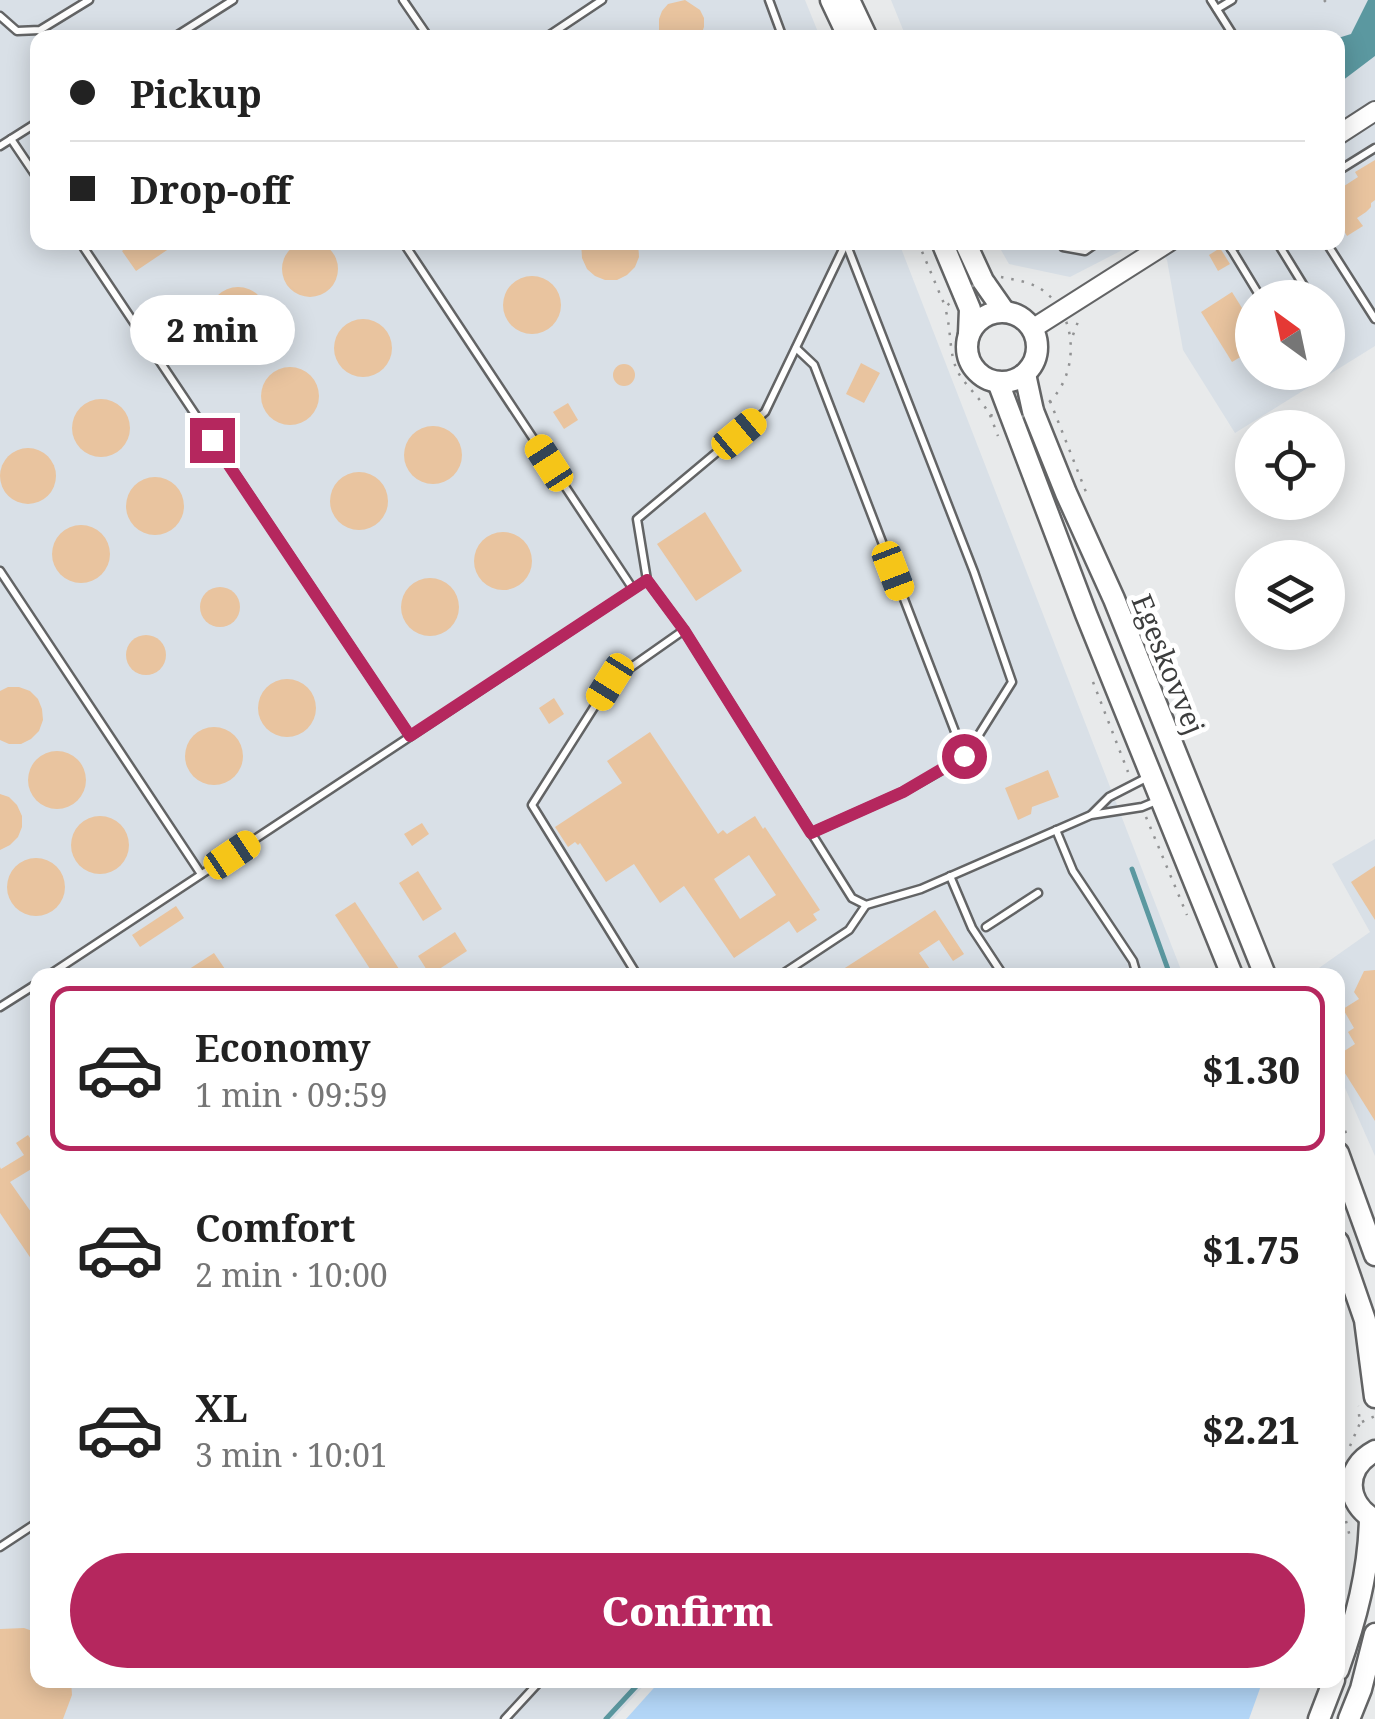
<!DOCTYPE html>
<meta charset="utf-8">
<style>
:root{--surface:#fff;--page:#f2f2f2;--text:#222;--muted:#767676;--line:#e0e0e0;--accent:#b5275e}
body{margin:0;font-family:"Noto Serif",serif;background:var(--page);color:var(--text);height:100vh;display:flex;flex-direction:column;font-size:38px;white-space:nowrap}
*{box-sizing:border-box;margin:0}
p{font-size:32px;color:var(--muted)}
.icon{flex:none;width:55px;height:55px;fill:none;stroke:currentColor;stroke-width:2;stroke-linecap:round;stroke-linejoin:round}
.map{position:relative;flex:1;overflow:hidden}
.drawer{position:absolute;left:30px;top:968px;width:1315px;height:720px;display:flex;flex-direction:column;background:var(--surface);border-radius:20px;box-shadow:0 5px 25px #0003}
.drawer>*{flex:none}
.top-card{position:absolute;left:30px;top:30px;width:1315px;height:220px;border-radius:20px;box-shadow:0 5px 25px #0003;display:grid;align-content:center;height:220px;padding:0 40px;background:var(--surface)}
.needle{width:65px;rotate:327deg}
.buttons{position:absolute;left:1235px;top:280px;display:grid;gap:20px}
.buttons a{display:grid;place-items:center;width:110px;height:110px;border-radius:50%;background:var(--surface);box-shadow:0 5px 25px #0003;font-size:50px}
.end{position:absolute;width:45px;height:45px;margin:-22px;border:12px solid #b5275e;background:#fff;box-shadow:0 0 0 5px #fff}
.from{border-radius:50%}
.bubble{position:absolute;height:70px;border-radius:35px;background:var(--surface);box-shadow:0 5px 25px #0003;font-size:32px;font-weight:800;line-height:70px;text-align:center}
.car{position:absolute;width:30px;height:60px;margin:-30px -15px;border-radius:12px;box-shadow:0 0 8px 2px #0007;background:linear-gradient(#f5c518 24%,#345 0 40%,#f5c518 0 76%,#345 0 86%,#f5c518 0)}
.top-card b{display:flex;align-items:center;gap:35px;height:95px;font-size:38px}
.top-card b+b{border-top:2px solid var(--line)}
.top-card i{width:25px;height:25px;background:var(--text)}
ul{padding:18px 0 0;list-style:none}
li{display:flex;align-items:center;gap:30px;height:165px;margin:0 20px 15px;padding:0 20px;border:5px solid transparent;border-radius:20px}
li div{flex:1}
li b{display:block;font-size:38px}
li em{font-style:normal;font-weight:800}
li.selected{border-color:var(--accent)}
li>.icon{width:90px;height:90px;stroke-width:1.5}
.action{display:flex;gap:20px;margin-top:auto;padding:20px 40px}
.action a{flex:1;height:115px;border-radius:60px;background:var(--accent);color:#fff;font-size:40px;font-weight:800;line-height:115px;text-align:center}
.map>svg:first-child{display:block}
.built{fill:#d9e0e7;fill-rule:evenodd}
.green{fill:#b3d6f7}
.water{fill:#5b98a0}
.lines{fill:none;stroke-linecap:round;stroke-linejoin:round}
.stream{stroke:#5b98a0;stroke-width:5}
.building{fill:#e9c49f;fill-rule:evenodd}
.lane-casing{stroke:#636465;stroke-width:11}
.secondary-casing{stroke:#636465;stroke-width:22}
.primary-casing{stroke:#636465;stroke-width:25}
.path{stroke:#919293;stroke-width:2.5;stroke-dasharray:2.5 8;stroke-linecap:butt}
.lane{stroke:#fff;stroke-width:6}
.secondary{stroke:#fff;stroke-width:18}
.primary{stroke:#fff;stroke-width:20}
.route{stroke:#b5275e;stroke-width:12}
.labels{text-anchor:middle;dominant-baseline:central;stroke-width:10;stroke-linejoin:round;paint-order:stroke}
.street-label{font-size:28px;fill:#3c3d3d;stroke:#fff}
</style>
<div class="map">
<svg width="1375" height="1719" viewBox="0 0 1375 1719">
<rect width="100%" height="100%" fill="#e8eaeb"/>
<!-- built -->
<g class="built">
<path d="M0,0H805L820,37L38,38V242L899,243L1183,975H38V1680H649L613,1719H0Z"/>
<path d="M891,0H1375V346L1235,433L1183,350L1167,260L1154,243L1338,242V38L906,37ZM1252,298H1328V372H1252Z"/>
<path d="M997,243H1136L1070,277L1009,264Z"/>
<path d="M1375,839V1156L1338,1072V975H1309L1370,932L1332,864Z"/>
</g>
<!-- green -->
<path class="green" d="M661,1680H1263L1249,1719H626Z"/>
<!-- water -->
<path class="water" d="M1368,0H1375V56L1338,84V38L1351,34Z"/>
<g class="lines">
<!-- stream -->
<g class="stream">
<path d="M1132,869L1170,975"/>
<path d="M606,1719L642,1680"/>
</g>
</g>
<!-- building -->
<g class="building">
<path d="M685,0L700,10L704,18V27L700,38H659V19L662,11L668,4Z"/>
<path d="M1375,160V200L1371,203V207L1366,212L1357,218L1363,226L1347,236L1338,221V190L1358,177L1355,172Z"/>
<circle cx="310" cy="269" r="28"/>
<path d="M134,242H179L136,271L122,251Z"/>
<path d="M581,242H638L639,257L635,267L627,275L617,280H605L595,276L587,269L582,258Z"/>
<path d="M1220,248L1230,264L1218,271L1209,255Z"/>
<circle cx="532" cy="305" r="29"/>
<circle cx="238" cy="316" r="29"/>
<path d="M1232,292L1252,324V350L1232,362L1201,312Z"/>
<circle cx="363" cy="348" r="29"/>
<path d="M861,363L880,373L864,403L846,394Z"/>
<circle cx="624" cy="375" r="11"/>
<circle cx="290" cy="396" r="29"/>
<circle cx="101" cy="428" r="29"/>
<path d="M568,403L578,420L564,429L553,412Z"/>
<circle cx="433" cy="455" r="29"/>
<circle cx="28" cy="476" r="28"/>
<circle cx="359" cy="501" r="29"/>
<circle cx="155" cy="506" r="29"/>
<path d="M705,512L742,571L696,601L657,544Z"/>
<circle cx="81" cy="554" r="29"/>
<circle cx="503" cy="561" r="29"/>
<circle cx="430" cy="607" r="29"/>
<circle cx="220" cy="607" r="20"/>
<circle cx="146" cy="655" r="20"/>
<circle cx="287" cy="708" r="29"/>
<path d="M8,687H19L30,691L38,699L42,709L43,720L39,731L31,739L21,744H9L0,740V691Z"/>
<path d="M554,698L564,714L549,724L539,708Z"/>
<circle cx="214" cy="756" r="29"/>
<path d="M650,732L718,834L723,830L727,834L755,816L763,829L765,827L820,910L813,914L817,920L797,933L789,921L734,958L684,886L660,903L634,864L606,882L580,843L578,845L575,842L568,847L555,827L622,783L607,761ZM749,855L776,895L740,919L714,879Z"/>
<circle cx="57" cy="780" r="29"/>
<path d="M1048,770L1059,797L1032,807L1031,814L1018,820L1005,788Z"/>
<path d="M0,794L9,797L17,805L22,816V827L18,837L10,845L0,850Z"/>
<circle cx="100" cy="845" r="29"/>
<path d="M422,823L429,834L412,846L404,834Z"/>
<circle cx="36" cy="887" r="29"/>
<path d="M1375,866V920L1351,882Z"/>
<path d="M418,871L442,909L423,921L399,883Z"/>
<path d="M355,902L403,975H374L335,915Z"/>
<path d="M176,906L184,918L140,947L132,935Z"/>
<path d="M935,910L964,954L953,961L939,940L919,953L934,975H834Z"/>
<path d="M455,932L467,951L430,975L418,956Z"/>
<path d="M214,953L225,969L215,975H180Z"/>
<path d="M1375,970V1121L1338,1062V1055L1355,1044L1348,1032L1354,1028L1343,1009L1359,999L1354,992L1364,971Z"/>
<path d="M28,1135L36,1147L38,1146V1174L33,1168L10,1182L38,1222V1269L0,1213V1167L1,1169L24,1155L16,1143Z"/>
<path d="M24,1628L38,1633V1680H71L72,1695L63,1719H0V1629Z"/>
</g>
<g class="lines">
<!-- lane casing -->
<g class="lane-casing">
<g id="lane">
<path d="M403,0L429,38"/>
<path d="M769,0L783,38"/>
<path d="M1211,0L1235,38"/>
<path d="M1217,9L1232,0"/>
<path d="M0,16L17,31L40,30L89,0"/>
<path d="M173,38L233,0"/>
<path d="M545,38L602,0"/>
<path d="M11,139L38,179"/>
<path d="M0,146L38,122"/>
<path d="M1338,171L1375,148"/>
<path d="M80,242L410,736"/>
<path d="M403,242L633,589"/>
<path d="M1060,242L1063,247L1085,251L1098,242"/>
<path d="M1227,242L1261,298"/>
<path d="M1277,242L1304,286L1284,298"/>
<path d="M1326,242L1375,319"/>
<path d="M1231,249L1242,242"/>
<path d="M796,348L814,365L964,755"/>
<path d="M0,571L201,874"/>
<path d="M684,630L647,580L637,519L765,412L846,243"/>
<path d="M1092,814L1109,797L1148,777"/>
<path d="M1056,830L1073,871L1133,961L1137,975"/>
<path d="M811,833L903,792L965,757L1012,682L974,572L846,243"/>
<path d="M950,876L972,928L1003,975"/>
<path d="M986,927L1038,893"/>
<path d="M49,975L647,580"/>
<path d="M637,975L532,805L610,682L684,630L852,898L866,905L921,889L1091,815L1142,807L1159,800"/>
<path d="M781,975L849,930L866,905"/>
<path d="M0,1007L38,983"/>
<path d="M0,1547L38,1522"/>
<path d="M505,1719L541,1680"/>
</g>
</g>
<!-- secondary casing -->
<g class="secondary-casing">
<g id="secondary">
<path d="M1338,135L1375,111"/>
<path d="M1032,329L1169,242"/>
</g>
</g>
<!-- primary casing -->
<g class="primary-casing">
<g id="primary">
<path d="M831,0L849,38"/>
<path d="M849,0L867,38"/>
<path d="M942,242L970,309L969,334"/>
<path d="M965,242L983,281L1004,311"/>
<circle cx="1002" cy="347" r="35"/>
<path d="M1025,374L1033,411L1066,493L1114,599L1265,975"/>
<path d="M998,382L1086,614L1232,975"/>
<path d="M1338,1153L1375,1255"/>
<path d="M1338,1242L1365,1320L1375,1397"/>
<path d="M1375,1451C1343,1468 1345,1503 1375,1520"/>
<path d="M1338,1670C1356,1620 1369,1571 1370,1518"/>
<path d="M1319,1719L1334,1680"/>
<path d="M1349,1719L1361,1689L1375,1634"/>
</g>
</g>
<!-- path -->
<g class="path">
<path d="M1324,0L1327,3"/>
<path d="M918,242L945,306"/>
<path d="M1001,277C1016,280 1033,282 1045,292C1090,327 1074,413 1013,418C1006,418 997,416 990,415C981,399 968,388 959,374C948,355 952,329 945,308L963,289Z"/>
<path d="M1073,335L1079,319"/>
<path d="M1050,401L1088,497"/>
<path d="M990,415L998,436"/>
<path d="M1093,682L1128,772"/>
<path d="M1146,817L1187,915"/>
<path d="M1338,1111L1347,1136"/>
<path d="M1362,1422L1375,1416"/>
<path d="M1350,1446L1360,1423L1358,1406"/>
<path d="M1346,1521L1350,1537"/>
</g>
<!-- lane -->
<use href="#lane" class="lane"/>
<!-- secondary -->
<use href="#secondary" class="secondary"/>
<!-- primary -->
<use href="#primary" class="primary"/>
</g>
<g class="lines">
<!-- route -->
<path class="route" d="M212,440L410,736L647,580L684,630L811,833L903,792L964,756"/>
</g>
<g class="labels">
<!-- street labels -->
<g class="street-label">
<text transform="translate(1169 664) rotate(68)">Egeskovvej</text>
</g>
</g>
</svg>
<div class="buttons">
<a><svg class="needle" viewBox="-14 -14 28 28"><path d="M0-13l5 13h-10z" fill="#e53935"/><path d="M0 13l5-13h-10z" fill="#767676"/></svg></a>
<a><svg class="icon" aria-label="locate" viewBox="0 0 24 24"><circle cx="12" cy="12" r="6"/><path d="M12 2v4M12 18v4M2 12h4M18 12h4"/></svg></a>
<a><svg class="icon" aria-label="layers" viewBox="0 0 24 24"><path d="M12 4l9 5-9 5-9-5zM3 14l9 5 9-5"/></svg></a>
</div>
<i class="end from" style="left:964px;top:756px"></i>
<i class="end" style="left:212px;top:440px"></i>
<div class="bubble" style="left:130px;top:295px;width:165px">2 min</div>
<i class="car" style="left:739px;top:434px;rotate:50deg"></i>
<i class="car" style="left:549px;top:463px;rotate:327deg"></i>
<i class="car" style="left:893px;top:571px;rotate:159deg"></i>
<i class="car" style="left:610px;top:682px;rotate:212deg"></i>
<i class="car" style="left:232px;top:855px;rotate:56deg"></i>
<div class="top-card">
<b><i class="from"></i>Pickup</b>
<b><i></i>Drop-off</b>
</div>
<section class="drawer">
<ul>
<li class="selected"><svg class="icon" aria-label="car" viewBox="0 0 24 24"><path d="M5 17H2v-5l4-1 3-4h7l3 4 3 1v5h-3M9 17h6M6 11h13"/><circle cx="7" cy="17" r="2"/><circle cx="17" cy="17" r="2"/></svg><div><b>Economy</b><p>1 min · 09:59</p></div><em>$1.30</em></li>
<li><svg class="icon" aria-label="car" viewBox="0 0 24 24"><path d="M5 17H2v-5l4-1 3-4h7l3 4 3 1v5h-3M9 17h6M6 11h13"/><circle cx="7" cy="17" r="2"/><circle cx="17" cy="17" r="2"/></svg><div><b>Comfort</b><p>2 min · 10:00</p></div><em>$1.75</em></li>
<li><svg class="icon" aria-label="car" viewBox="0 0 24 24"><path d="M5 17H2v-5l4-1 3-4h7l3 4 3 1v5h-3M9 17h6M6 11h13"/><circle cx="7" cy="17" r="2"/><circle cx="17" cy="17" r="2"/></svg><div><b>XL</b><p>3 min · 10:01</p></div><em>$2.21</em></li>
</ul>
<div class="action"><a>Confirm</a></div>
</section>
</div>
